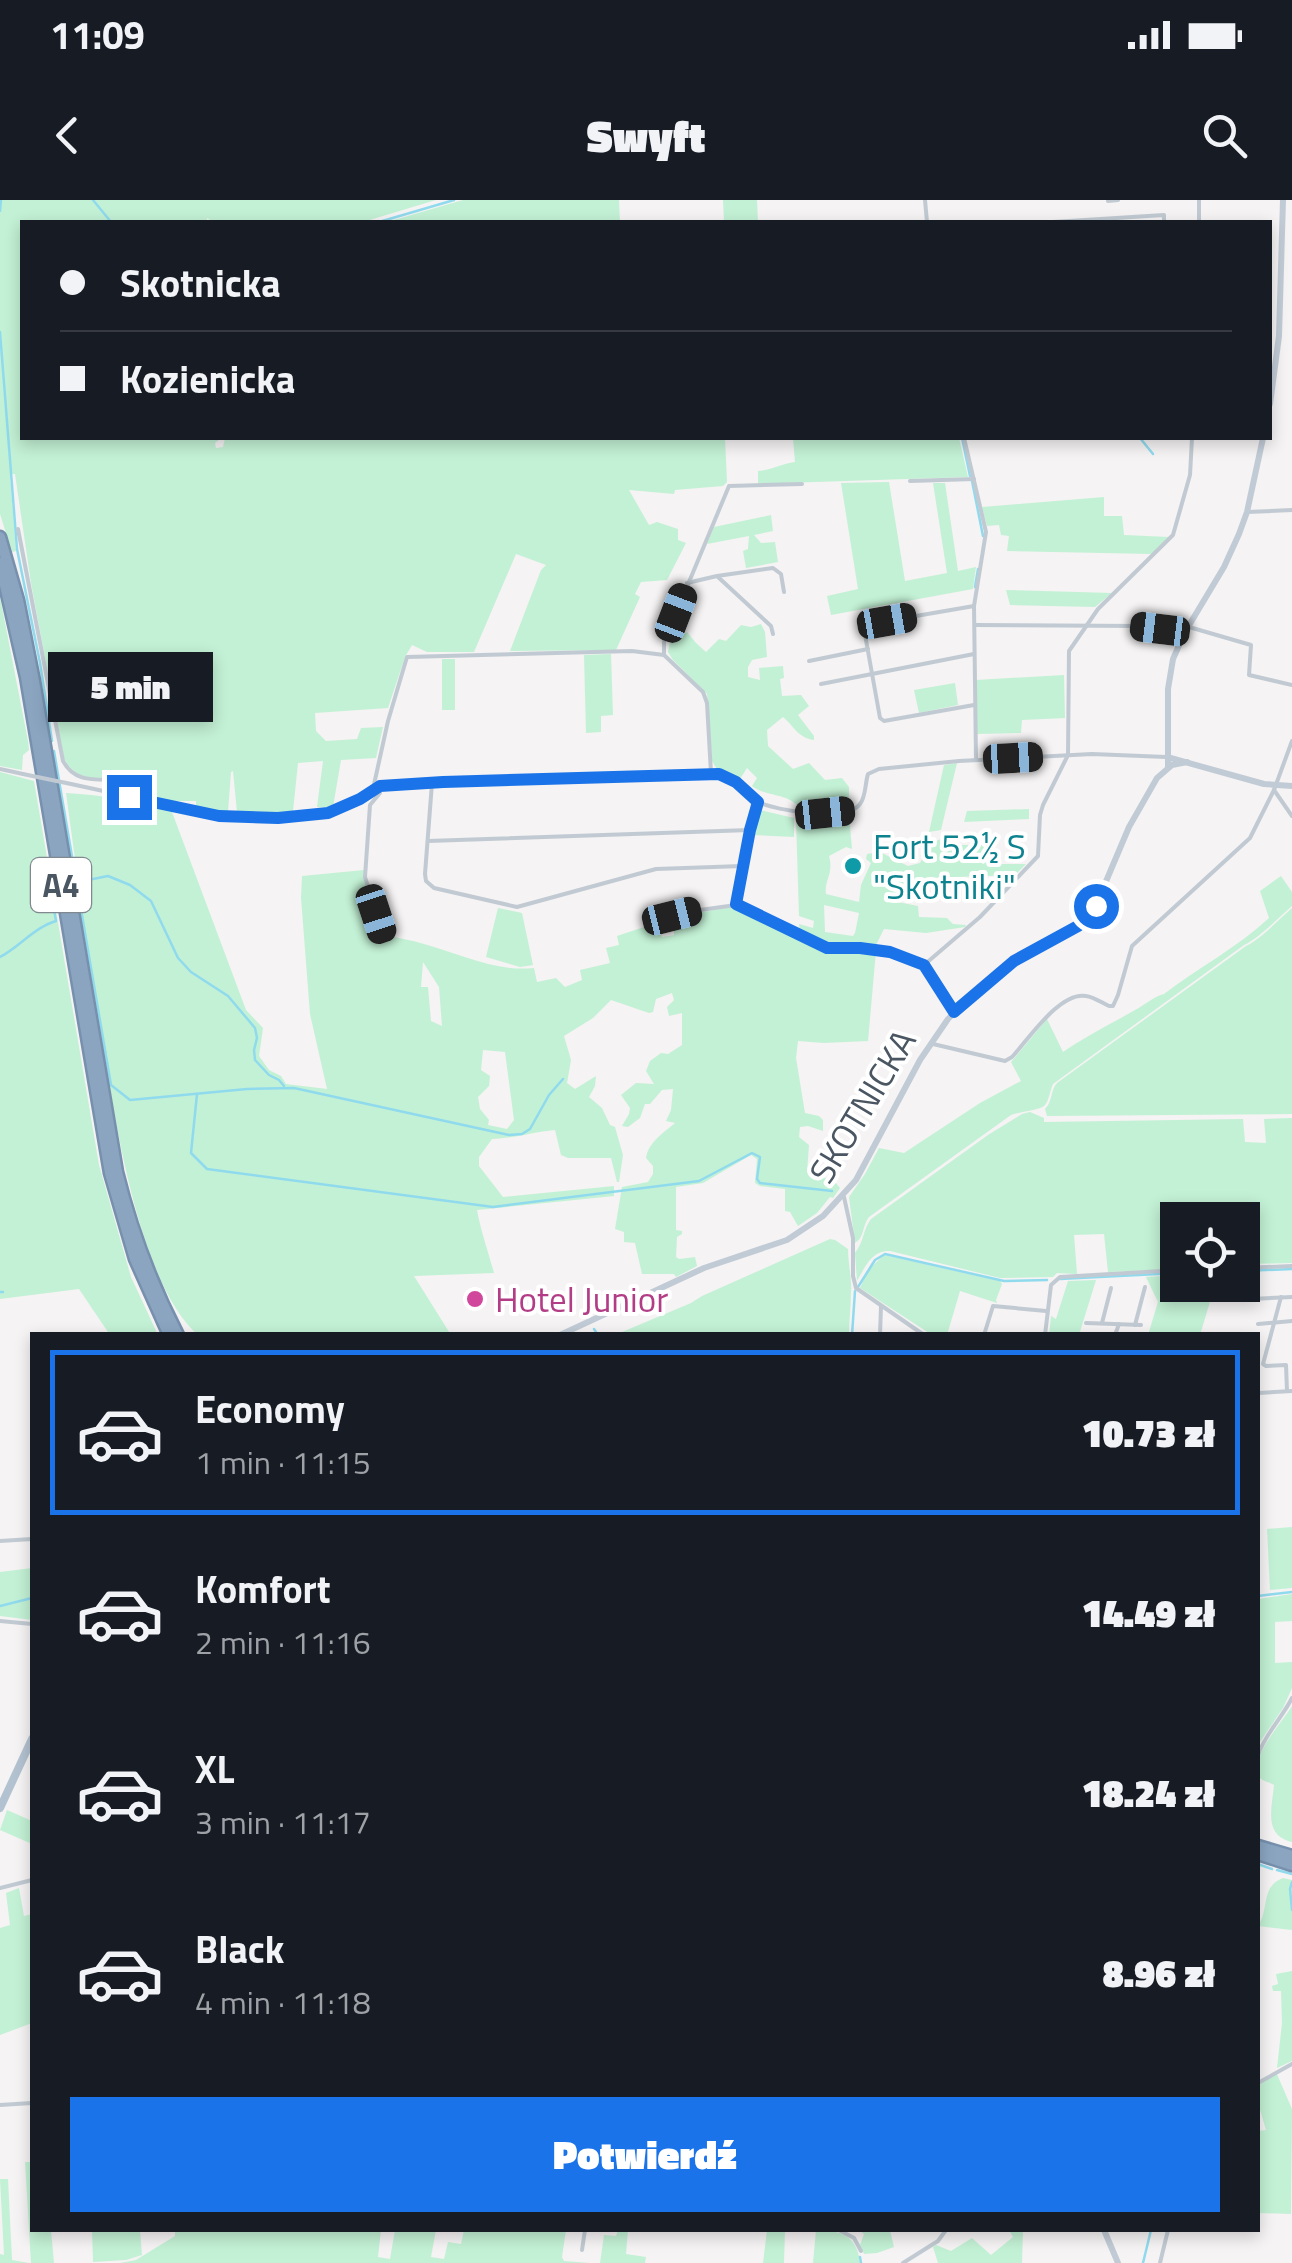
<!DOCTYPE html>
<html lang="pl">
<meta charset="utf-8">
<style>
:root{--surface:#171b24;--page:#20242c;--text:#f1f3f6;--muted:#9ea1a6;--line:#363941;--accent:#1a73e8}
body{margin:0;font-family:"Titillium Web",sans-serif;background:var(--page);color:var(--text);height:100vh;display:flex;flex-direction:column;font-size:38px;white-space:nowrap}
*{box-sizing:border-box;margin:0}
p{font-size:32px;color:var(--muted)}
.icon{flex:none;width:55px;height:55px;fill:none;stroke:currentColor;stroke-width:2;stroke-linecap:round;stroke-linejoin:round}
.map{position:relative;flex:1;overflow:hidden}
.side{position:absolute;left:30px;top:1132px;width:1230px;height:900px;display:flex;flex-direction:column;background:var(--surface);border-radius:0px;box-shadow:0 5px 15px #0003}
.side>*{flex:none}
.banner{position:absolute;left:20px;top:20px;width:1252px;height:220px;border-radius:0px;box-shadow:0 5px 15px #0003;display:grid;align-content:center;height:220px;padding:0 40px;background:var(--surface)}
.controls{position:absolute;left:1160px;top:1002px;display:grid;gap:20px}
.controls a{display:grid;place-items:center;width:100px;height:100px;border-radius:0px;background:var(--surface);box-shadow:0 5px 15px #0003;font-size:50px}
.end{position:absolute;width:45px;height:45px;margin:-22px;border:12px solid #1a73e8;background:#fff;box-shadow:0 0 0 5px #fff}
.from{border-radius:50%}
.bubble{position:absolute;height:70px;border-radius:0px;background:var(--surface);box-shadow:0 5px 15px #0003;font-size:32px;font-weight:800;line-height:70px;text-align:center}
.car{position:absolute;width:30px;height:60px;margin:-30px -15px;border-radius:12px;box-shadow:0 0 8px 2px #0007;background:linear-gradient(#222 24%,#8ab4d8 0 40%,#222 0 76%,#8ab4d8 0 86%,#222 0)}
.banner b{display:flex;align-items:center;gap:35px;height:95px;font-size:38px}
.banner b+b{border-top:2px solid var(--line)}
.banner i{width:25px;height:25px;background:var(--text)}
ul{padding:18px 0 0;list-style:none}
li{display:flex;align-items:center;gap:30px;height:165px;margin:0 20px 15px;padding:0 20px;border:5px solid transparent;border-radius:0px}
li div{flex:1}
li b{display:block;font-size:38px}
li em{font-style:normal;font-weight:800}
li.current{border-color:var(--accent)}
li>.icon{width:90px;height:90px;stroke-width:1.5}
.button{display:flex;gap:20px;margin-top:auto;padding:20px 40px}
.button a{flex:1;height:115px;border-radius:0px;background:var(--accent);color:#fff;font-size:40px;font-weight:800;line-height:115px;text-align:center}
.status{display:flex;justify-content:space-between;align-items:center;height:70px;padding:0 50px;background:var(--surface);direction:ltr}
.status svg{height:28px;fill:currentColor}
header{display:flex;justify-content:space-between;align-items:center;height:130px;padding:0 40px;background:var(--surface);font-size:45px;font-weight:800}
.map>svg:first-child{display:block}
.green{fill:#c3f1d5;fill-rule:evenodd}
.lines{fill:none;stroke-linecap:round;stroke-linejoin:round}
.stream{stroke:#90daee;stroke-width:2.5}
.highway-casing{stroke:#7690ad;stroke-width:15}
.street{stroke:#c1cad2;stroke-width:4}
.secondary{stroke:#c1cbd6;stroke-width:6}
.primary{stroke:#b3c2d1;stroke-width:8}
.highway{stroke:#8ba5c1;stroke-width:10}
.street-bridge{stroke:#c1cad2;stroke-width:4}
.route{stroke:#1a73e8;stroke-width:12}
.culture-dot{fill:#0f9aa8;stroke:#fff;stroke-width:4}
.hotel-dot{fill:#d1479c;stroke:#fff;stroke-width:4}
.labels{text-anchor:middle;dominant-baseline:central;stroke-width:8;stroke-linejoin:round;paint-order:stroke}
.shield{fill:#fff;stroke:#808990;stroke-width:2.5}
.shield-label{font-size:32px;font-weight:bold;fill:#4a5661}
.culture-label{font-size:35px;fill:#0d838f;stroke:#fff;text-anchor:start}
.street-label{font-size:35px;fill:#4a5661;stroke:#fff}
.hotel-label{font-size:35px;fill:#b23c85;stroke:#fff;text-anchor:start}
</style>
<div class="status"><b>11:09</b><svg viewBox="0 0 49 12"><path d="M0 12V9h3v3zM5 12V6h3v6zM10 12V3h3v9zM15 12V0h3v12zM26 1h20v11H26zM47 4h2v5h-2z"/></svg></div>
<header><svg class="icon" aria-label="back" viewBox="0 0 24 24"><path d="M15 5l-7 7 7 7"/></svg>Swyft<svg class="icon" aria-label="search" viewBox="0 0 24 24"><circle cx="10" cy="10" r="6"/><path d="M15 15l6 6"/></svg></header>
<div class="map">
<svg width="1292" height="2063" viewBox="0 0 1292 2063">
<rect width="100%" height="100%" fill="#f5f3f3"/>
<!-- green -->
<g class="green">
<path d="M0,0H436L363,22H213L207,18V22H22V238H221L215,243L216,248L223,247L225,238H725L727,282L723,286L675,290L674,294L629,290L649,325L657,322L678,329V340L686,343L667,380L641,382L635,394L640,397L616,450L510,451L541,370L546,365L516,354L474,452H427L412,445L405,457L388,508L315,513L316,531L326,541L357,539L361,528L383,527L376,558L341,560L333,607H317L323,561L298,563L293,611L240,615L237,612L233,571L231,572L228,612L224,613L196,608V601H169L135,592L136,583L130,576L122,574L121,577C99,580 74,581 64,558L31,383L15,274H10L16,351L12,352L0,314Z"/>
<path d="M463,0H619L620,22H387Z"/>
<path d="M723,0H757L758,22H724Z"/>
<path d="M793,238H959L968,277L758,284V271C772,270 781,264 795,262Z"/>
<path d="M889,282L905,381L947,373L933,283H945L958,371L976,367L973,389L831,415L827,396L858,389L841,283Z"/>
<path d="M1104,297V316H1122L1124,335L1169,337L1152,354L1007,351L1009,336L1001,335L999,325L987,326L982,307Z"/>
<path d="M771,315L773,331L754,335L761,343L775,342L778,362L746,368L743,351L748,349L749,336L707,344L714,327Z"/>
<path d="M1006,390L1112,393L1095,407L1010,405Z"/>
<path d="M0,397L28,541L29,550L23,555L22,570L0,566Z"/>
<path d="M761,424L765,432L767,457L752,460L748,467V477L760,480L759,468L783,466L784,478L780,479L782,496L801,495L809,506L798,515L814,536V540C798,538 794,526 783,517L767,530L768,546L793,569L809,563L825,580L842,578L849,587V609L801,610C789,592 768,598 752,586L757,578L747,568L740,579L717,569L712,561L707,494L673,460L668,452L673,428L682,436L687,432L696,443L706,452L719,439L726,441L741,425L751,427Z"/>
<path d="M611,454L613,515L601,516V532L586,533L584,455Z"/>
<rect x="442" y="459" width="13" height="51"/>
<path d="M1064,475L1065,518L1022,520L1021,533L977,534L976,480Z"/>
<path d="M955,483L958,505L919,513L914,490Z"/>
<path d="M957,563L941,630L929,632L944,565Z"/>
<path d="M0,572L34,581L99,965L131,1077L158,1135H110L79,1089L0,1099Z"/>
<path d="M66,593C103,595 136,601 172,612L246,810L263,828L259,856L269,870L281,876L286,884L327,889L310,814L301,698L302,676L364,670L385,735C398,738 411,740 424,744C461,754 495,772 534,768L537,782L556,778L565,787L582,780L580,770L610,763L606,748L619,745L617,736L656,723L662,737L674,735V717L737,706L818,747L827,750L876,751L868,841L824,843L798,841L796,858L805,913L819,916L823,920V931L808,926L800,927L799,937L809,945L807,972L834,981L840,988L833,998L830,997L817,1013L798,1026L790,1012L785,1011V989L760,986L755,983L757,959L751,955L703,983L676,987V1030L682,1031V1034L677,1037L676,1057L679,1059L695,1057L697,1066L676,1077L674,1074H642L635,1043L624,1042V1032L615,1029L622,987L648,982L653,974V966L646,958C648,943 663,933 675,923L666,921L671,910L673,889L662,890L650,904H645L640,918L628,927L622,926L629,914L630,908L621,895L636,883L654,884L646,871L650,861L661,853L668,854L682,845V813L669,816L667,807L674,800L672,793L656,799L653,812L649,813L611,800L593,818L564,836L571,860L567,883L575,889L596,876L595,886L589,897L602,908L610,925L615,927L623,955L619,982H617L611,958H568L561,955L555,930C532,932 517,938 492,939L479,957V966L503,997L614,986V996L477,1010C481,1032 488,1051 494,1073L414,1076L451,1135H198C137,1082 113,906 100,826C91,773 82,721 73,668L76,666ZM423,762L439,787L442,826L431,821L428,787H421ZM483,850L505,852L514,920L507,929L488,925L489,920L480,909L478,897L489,886L490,876L481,870Z"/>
<path d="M1029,609V619L964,622L967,611Z"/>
<path d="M760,610L794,618V637L752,635Z"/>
<path d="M849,614L852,649L846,647L829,656C834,674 824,680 826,694L859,702L861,685L871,663L866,659L867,654L880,652L908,666L920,663L931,643L953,634L955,636L952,645H989L990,664H1026L1015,675L927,678L926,688H901L898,702L918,706L919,717L947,718L953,724L966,725L965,727L926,733L884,729L875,747L823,745L800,735L799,724L813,728L814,721L799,716L796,619L802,616ZM824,705L859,713L855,733L853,736L825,732Z"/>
<path d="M1281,676L1292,692V706C1278,718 1259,738 1244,745L1053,884C1050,890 1049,902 1044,906C1039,910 1019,912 1011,915L869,1017C862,1026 865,1037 855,1043L849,997L865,974L879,948L904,953L980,903L1021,881L1011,862L1047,819L1063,852C1086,836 1111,824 1135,810C1145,805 1153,797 1164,794C1199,767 1237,748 1269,718L1260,691Z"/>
<path d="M498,708L522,713L533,765L520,767L486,757Z"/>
<path d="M1292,708V914L1047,916L1045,909C1053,901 1050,891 1057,883L1246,746C1261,739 1278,720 1292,708Z"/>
<path d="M1030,912L1044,918V922L1243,919L1245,942L1266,943L1264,919L1292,918V1063L1243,1064L1242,1020H1178L1177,1069L1108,1072L1104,1034L1074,1035L1077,1074L1057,1073L1053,1077L1000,1078L890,1051C872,1050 865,1067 857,1081L855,1053C864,1042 863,1029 871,1019L988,935L1022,914Z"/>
<path d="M830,1039L835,1040L848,1049C848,1063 852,1079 851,1092C851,1106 849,1121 849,1135H615L691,1103L702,1096Z"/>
<path d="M884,1055L1000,1081L1002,1084L996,1100L997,1103L960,1091L947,1135H932L860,1088L869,1069Z"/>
<path d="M1177,1075L1178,1085H1215L1200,1135H1148L1158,1102L1146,1077Z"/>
<path d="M1096,1080L1079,1135H1049L1051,1116L1056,1119L1068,1081Z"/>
<path d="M1292,1327V1388L1270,1390L1267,1329Z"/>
<path d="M32,1368V1420L0,1416V1372Z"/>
<path d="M1292,1394V1421L1275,1422V1463L1292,1462V1488L1283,1508L1258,1545V1399Z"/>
<path d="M1292,1506V1642C1263,1635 1272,1608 1274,1585C1270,1582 1264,1582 1260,1578C1245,1562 1284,1520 1292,1506Z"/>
<path d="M7,1610L32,1621V1644L0,1630Z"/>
<path d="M1283,1678L1292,1680V1730L1258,1726C1270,1708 1260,1687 1283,1678Z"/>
<path d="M19,1688L24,1716L32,1714V1823L0,1835V1728L10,1725L6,1693Z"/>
<path d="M1292,1771V1861L1277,1868L1282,1823L1281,1791H1273L1272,1786L1278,1784L1276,1774Z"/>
<path d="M1276,1872L1292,1909L1291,2014L1258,2013V1931L1266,1930L1258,1903V1886Z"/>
<path d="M25,1962H32V2030H51L54,2063H31Z"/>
<path d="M0,1979H8L12,2060L29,2063H0V2054L4,2055Z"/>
<path d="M92,2030H140L142,2055L126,2060L93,2062Z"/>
<path d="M175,2030H381L378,2057L390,2059L395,2030H436L431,2057L444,2059L448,2042L461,2044L464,2030H566L562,2057L564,2061L590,2063H120L136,2060L175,2036Z"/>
<path d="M618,2030H628L626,2054L646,2057L645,2063H600L604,2035L616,2036Z"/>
<path d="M767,2030H785L784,2063H763Z"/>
<path d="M816,2030C842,2030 857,2036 860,2063H813Z"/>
<path d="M859,2030H890L894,2047L877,2053L864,2054L860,2045L864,2034Z"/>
<path d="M1009,2030H1023L1022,2063H938L933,2047L936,2045L951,2051L972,2038L991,2055L1013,2037Z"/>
</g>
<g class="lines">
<!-- stream -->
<g class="stream">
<path d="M93,0L111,22"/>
<path d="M0,11L1,0"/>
<path d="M379,22L454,0"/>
<path d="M0,132L17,349L40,463L52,541"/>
<path d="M962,238L970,276"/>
<path d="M1140,238L1153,254"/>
<path d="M972,281L983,336"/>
<path d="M975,387L978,369"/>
<path d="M54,551L111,885L130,900L247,889L294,888L509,935L522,934L530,929L549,895L563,879"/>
<path d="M78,682L108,676L130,685L151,701L178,758L191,772L228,796L255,828L257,838L254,850L255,860L269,875L279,880L284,886"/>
<path d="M0,757C19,747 35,727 56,721L50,687L57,686"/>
<path d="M197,894L191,953L207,969L493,1007L699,981L752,953L760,957L757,979L760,983L832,991"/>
<path d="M1242,1071L1292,1069"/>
<path d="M1060,1079L1178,1073"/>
<path d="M858,1087L875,1060L885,1054L1004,1081L1047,1080"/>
<path d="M0,1092H3"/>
<path d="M594,1129L596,1132"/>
<path d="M852,1135L855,1091"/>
<path d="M1258,1396L1292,1392"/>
<path d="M0,1406L32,1398"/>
<path d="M1258,1664L1272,1669"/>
<path d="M1277,1670L1292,1674"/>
<path d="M1292,1682L1290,1689L1292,1710"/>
<path d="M1258,1693L1259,1664"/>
<path d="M860,2057L861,2063"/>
<path d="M1143,2063L1151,2030"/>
</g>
<!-- highway casing -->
<g class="highway-casing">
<g id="highway">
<path d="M0,337L18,400L34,481L117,972C131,1029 151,1083 178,1135"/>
<path d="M0,363L26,477L110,973L135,1059L169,1135"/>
<path d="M1258,1646L1292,1656"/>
<path d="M1258,1654L1292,1665"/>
</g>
</g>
<!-- street -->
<g class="street">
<path d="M925,0L927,22"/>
<path d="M1108,1L1118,0"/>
<path d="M1053,22L1164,15V22"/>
<path d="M1199,22V0"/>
<path d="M964,238L986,332L974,406L976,560"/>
<path d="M910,281L974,279"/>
<path d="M1247,312L1292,310"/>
<path d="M18,329L63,561C77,587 103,577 127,581L130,585L129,596"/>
<path d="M718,377L771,426L773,434"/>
<path d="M687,383L717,376L773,368L781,374L784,392"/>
<path d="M887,421L974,406"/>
<path d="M975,425L1139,426L1185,432"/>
<path d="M1189,427L1251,445L1249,475L1292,485"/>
<path d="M864,429L880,518L884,521L974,505"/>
<path d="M809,461L868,449"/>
<path d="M821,484L974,454"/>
<path d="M0,569L23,574"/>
<path d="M711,573L707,503L703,492L664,455V442L729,286L802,284"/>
<path d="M432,583L425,674L426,681L434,688L517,707L656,669L742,666"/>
<path d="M71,584L219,616L279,618L328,613L360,599L380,586L443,582L711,573C736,577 739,592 758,602C776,611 847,622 860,604C866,597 865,583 868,574L879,569L959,561L1092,554L1166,557"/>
<path d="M380,587V593L370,605L365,677L383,735"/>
<path d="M373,589L388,521L407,457L632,451L664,455"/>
<path d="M1274,590L1292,616"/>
<path d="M428,641L750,630"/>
<path d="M736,705L750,630L758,602"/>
<path d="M662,719L693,711L736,705L827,748H860L889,752L924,765L955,812"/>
<path d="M924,765L980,717L1038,656L1040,615L1043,605L1068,555L1069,451L1098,409L1173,335L1190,275L1192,238"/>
<path d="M933,844L1005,861L1012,857C1028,840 1060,791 1086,796C1094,797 1102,803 1109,806H1113L1118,795L1132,746L1250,638L1274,590L1292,541"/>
<path d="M844,997L853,1038V1076L856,1088L924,1135"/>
<path d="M1242,1068L1292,1066"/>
<path d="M1281,1097L1263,1164L1266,1166L1286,1165L1287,1191"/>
<path d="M1250,1099L1292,1097"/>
<path d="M1086,1123L1141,1125"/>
<path d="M1102,1123L1111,1088"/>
<path d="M1258,1124L1292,1121"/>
<path d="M1135,1125L1145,1087"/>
<path d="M880,1135L881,1106"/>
<path d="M984,1135L993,1106L1046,1111"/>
<path d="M1045,1135L1051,1085L1060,1077L1178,1070"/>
<path d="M1115,1135L1119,1124"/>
<path d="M1258,1193L1292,1191"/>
<path d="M0,1341L32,1339"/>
<path d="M0,1421L32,1424"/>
<path d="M1258,1555C1265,1534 1282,1518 1292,1498"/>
<path d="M0,1688L32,1680"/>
<path d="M1258,1883L1292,1864"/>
<path d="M0,1905L32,1903"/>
<path d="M839,2030L854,2038L861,2051"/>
<path d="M582,2050L585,2030"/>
<path d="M903,2063L938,2041L946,2030"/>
<path d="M1160,2063L1168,2030"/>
</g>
<!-- secondary -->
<g class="secondary">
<path d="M1270,204L1279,136L1283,0"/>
<path d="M1167,557L1264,584L1292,586"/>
<path d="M1168,567V489L1173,459L1185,432L1224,367L1239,334L1247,312L1263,238"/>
<path d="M560,1135L704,1068L787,1040L823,1016L856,980L920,860L948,819L965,802L1014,761L1068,732L1085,720L1096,705L1129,627L1157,578L1172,565L1187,562"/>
<path d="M1104,2030L1118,2063"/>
</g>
<!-- primary -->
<path class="primary" d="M0,1608L32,1539"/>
<!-- highway -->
<use href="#highway" class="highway"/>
<!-- street-bridge -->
<path class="street-bridge" d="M23,574L71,584"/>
</g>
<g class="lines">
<!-- route -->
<path class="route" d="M129,597L219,616L278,618L328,613L360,599L380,586L443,582L719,574L736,582L758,602L750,630L736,704L827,748H860L890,752L924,765L954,812L1014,761L1078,726L1096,706"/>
</g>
<!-- markers -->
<circle class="culture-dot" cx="853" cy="666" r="10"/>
<circle class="hotel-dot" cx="475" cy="1099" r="10"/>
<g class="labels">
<!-- shield labels -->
<rect class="shield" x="31" y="658" width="60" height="54" rx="8"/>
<g class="shield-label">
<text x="61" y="685">A4</text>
</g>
<!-- culture labels -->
<g class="culture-label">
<text x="873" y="646">Fort 52½ S<tspan x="873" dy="40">"Skotniki"</tspan></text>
</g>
<!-- street labels -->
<g class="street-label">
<text transform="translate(862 906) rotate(-59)">SKOTNICKA</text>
</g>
<!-- hotel labels -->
<g class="hotel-label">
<text x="495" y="1099">Hotel Junior</text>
</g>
</g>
</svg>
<div class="controls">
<a><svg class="icon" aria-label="locate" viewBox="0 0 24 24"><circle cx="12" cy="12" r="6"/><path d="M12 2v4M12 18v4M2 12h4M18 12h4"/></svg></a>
</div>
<i class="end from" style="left:1096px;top:706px"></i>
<i class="end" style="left:129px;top:597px"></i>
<div class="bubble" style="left:48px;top:452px;width:165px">5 min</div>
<i class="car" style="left:676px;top:413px;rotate:21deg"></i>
<i class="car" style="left:887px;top:421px;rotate:80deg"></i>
<i class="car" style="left:1160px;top:429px;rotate:277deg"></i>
<i class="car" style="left:1013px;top:558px;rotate:87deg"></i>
<i class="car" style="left:825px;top:613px;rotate:84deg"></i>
<i class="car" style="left:376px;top:714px;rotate:162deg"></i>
<i class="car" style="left:672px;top:716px;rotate:76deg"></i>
<div class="banner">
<b><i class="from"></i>Skotnicka</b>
<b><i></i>Kozienicka</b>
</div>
<section class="side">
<ul>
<li class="current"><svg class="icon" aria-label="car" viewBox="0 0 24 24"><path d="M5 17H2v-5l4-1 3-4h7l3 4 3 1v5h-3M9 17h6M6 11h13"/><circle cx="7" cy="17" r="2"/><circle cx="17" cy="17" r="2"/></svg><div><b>Economy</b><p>1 min · 11:15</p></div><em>10.73 zł</em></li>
<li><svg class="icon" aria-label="car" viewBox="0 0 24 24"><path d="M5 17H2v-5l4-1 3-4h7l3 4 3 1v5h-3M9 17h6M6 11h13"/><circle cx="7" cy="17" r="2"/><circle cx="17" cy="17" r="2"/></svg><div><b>Komfort</b><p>2 min · 11:16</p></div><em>14.49 zł</em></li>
<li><svg class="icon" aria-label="car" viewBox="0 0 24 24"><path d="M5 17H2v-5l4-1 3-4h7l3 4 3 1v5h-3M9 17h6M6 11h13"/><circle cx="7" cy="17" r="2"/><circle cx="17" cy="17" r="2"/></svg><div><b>XL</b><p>3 min · 11:17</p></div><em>18.24 zł</em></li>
<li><svg class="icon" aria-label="car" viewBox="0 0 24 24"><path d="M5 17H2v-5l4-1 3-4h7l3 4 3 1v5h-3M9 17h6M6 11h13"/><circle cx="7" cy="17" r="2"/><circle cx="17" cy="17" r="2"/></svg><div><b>Black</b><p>4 min · 11:18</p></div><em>8.96 zł</em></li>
</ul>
<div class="button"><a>Potwierdź</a></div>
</section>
</div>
